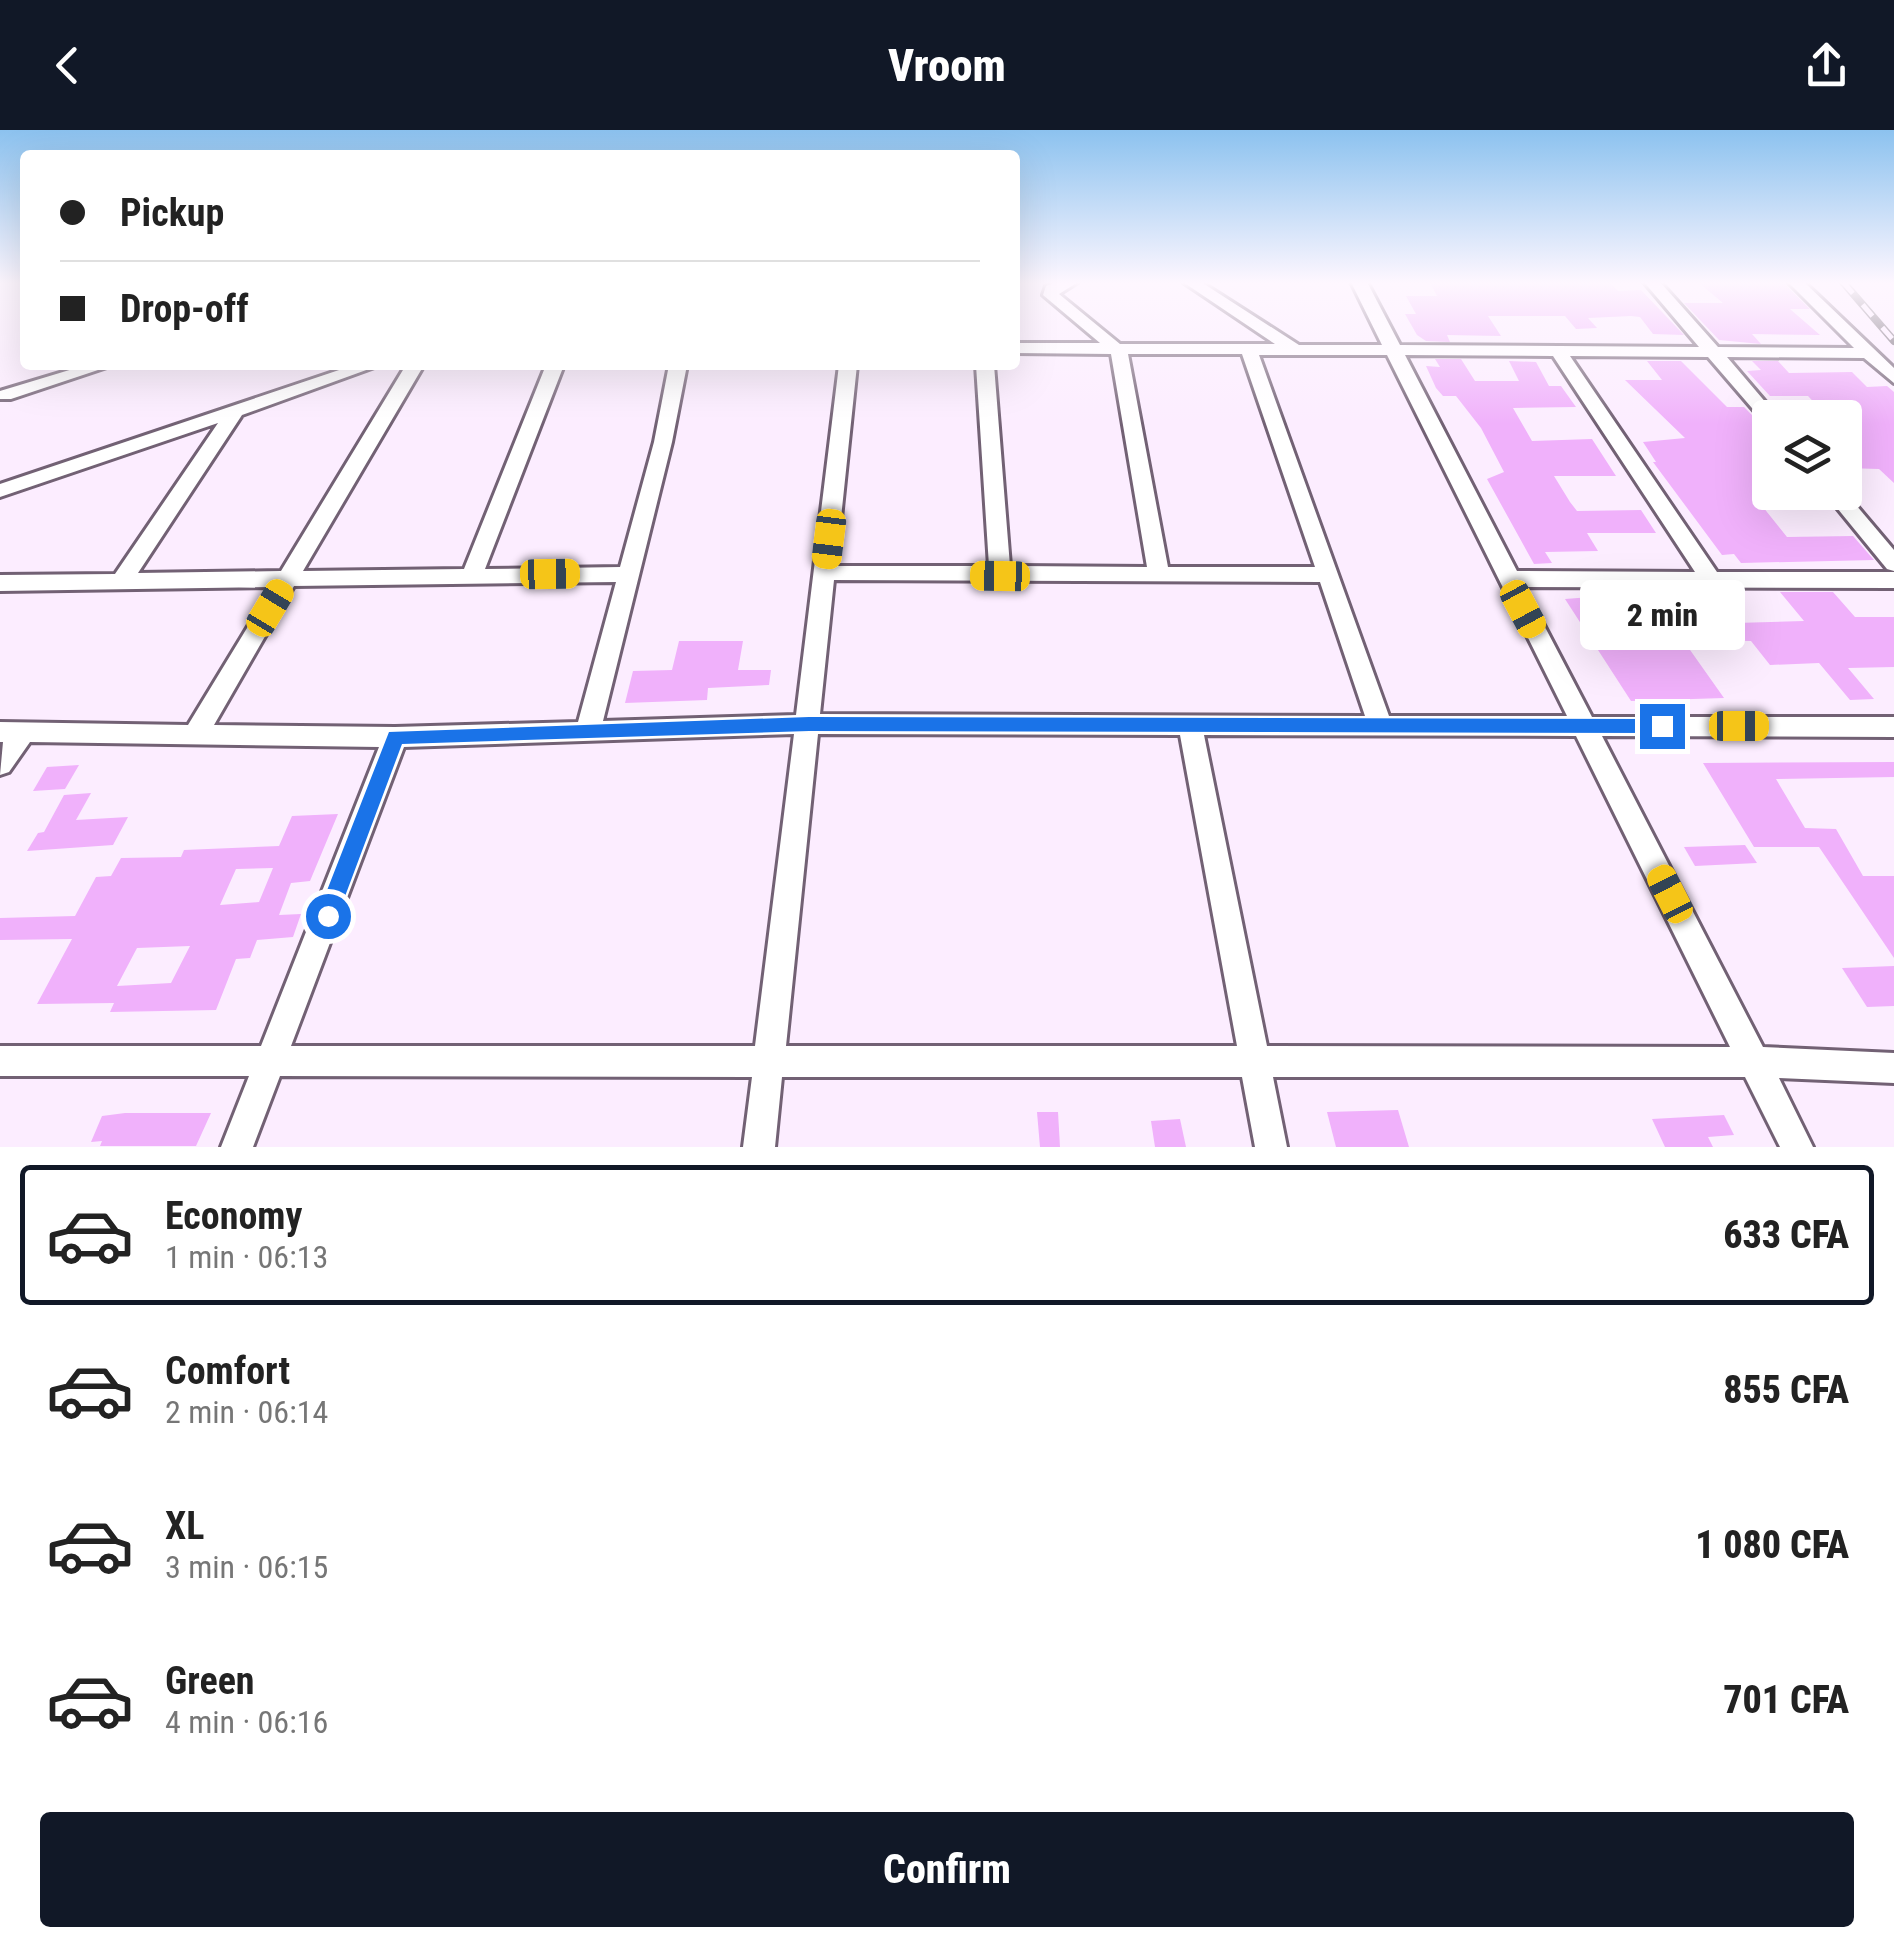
<!DOCTYPE html>
<meta charset="utf-8">
<style>
:root{--surface:#fff;--page:#f6f6f6;--text:#222;--muted:#767676;--line:#e0e0e0;--accent:#111827}
body{margin:0;font-family:"Roboto Condensed",sans-serif;background:var(--page);color:var(--text);height:100vh;display:flex;flex-direction:column;font-size:38px;white-space:nowrap}
*{box-sizing:border-box;margin:0}
p{font-size:32px;color:var(--muted)}
.icon{flex:none;width:55px;height:55px;fill:none;stroke:currentColor;stroke-width:2;stroke-linecap:round;stroke-linejoin:round}
.map{position:relative;height:1017px;overflow:hidden}
.details{display:flex;flex-direction:column;background:var(--surface);flex:1}
.details>*{flex:none}
.top-card{position:absolute;left:20px;top:20px;width:1000px;height:220px;border-radius:10px;box-shadow:0 10px 40px #0002;display:grid;align-content:center;height:220px;padding:0 40px;background:var(--surface)}
.tools{position:absolute;left:1752px;top:270px;display:grid;gap:20px}
.tools a{display:grid;place-items:center;width:110px;height:110px;border-radius:10px;background:var(--surface);box-shadow:0 10px 40px #0002;font-size:50px}
.end{position:absolute;width:45px;height:45px;margin:-22px;border:12px solid #1a73e8;background:#fff;box-shadow:0 0 0 5px #fff}
.from{border-radius:50%}
.bubble{position:absolute;height:70px;border-radius:10px;background:var(--surface);box-shadow:0 10px 40px #0002;font-size:32px;font-weight:800;line-height:70px;text-align:center}
.car{position:absolute;width:30px;height:60px;margin:-30px -15px;border-radius:12px;box-shadow:0 0 8px 2px #0007;background:linear-gradient(#f5c518 24%,#345 0 40%,#f5c518 0 76%,#345 0 86%,#f5c518 0)}
.top-card b{display:flex;align-items:center;gap:35px;height:95px;font-size:38px}
.top-card b+b{border-top:2px solid var(--line)}
.top-card i{width:25px;height:25px;background:var(--text)}
ul{padding:18px 0 0;list-style:none}
li{display:flex;align-items:center;gap:30px;height:140px;margin:0 20px 15px;padding:0 20px;border:5px solid transparent;border-radius:10px}
li div{flex:1}
li b{display:block;font-size:38px}
li em{font-style:normal;font-weight:800}
li.current{border-color:var(--accent)}
li>.icon{width:90px;height:90px;stroke-width:1.5}
.button{display:flex;gap:20px;margin-top:auto;padding:20px 40px}
.button a{flex:1;height:115px;border-radius:10px;background:var(--accent);color:#fff;font-size:40px;font-weight:800;line-height:115px;text-align:center}
header{display:flex;justify-content:space-between;align-items:center;height:130px;padding:0 40px;background:var(--accent);color:#fff;font-size:45px;font-weight:800}
.map>svg:first-child{display:block}
.building{fill:#f0b1fb;fill-rule:evenodd}
.lines{fill:none;stroke-linecap:round;stroke-linejoin:round}
.minor-casing{stroke:#726174;stroke-width:6}
.minor{fill:#fff;fill-rule:evenodd}
.rail-casing{stroke:#635a65;stroke-width:8}
.rail{stroke:#fcedff;stroke-width:5;stroke-dasharray:15;stroke-linecap:butt}
.route{fill:#1a73e8}
</style>
<header><svg class="icon" aria-label="back" viewBox="0 0 24 24"><path d="M15 5l-7 7 7 7"/></svg>Vroom<svg class="icon" aria-label="share" viewBox="0 0 24 24"><path d="M12 15V3M7 8l5-5 5 5M5 13v7h14v-7"/></svg></header>
<div class="map">
<svg width="1894" height="1017" viewBox="0 0 1894 1017">
<rect width="100%" height="100%" fill="#fcedff"/>
<!-- building -->
<g class="building">
<path d="M1430,152H1609L1618,161L1641,160L1684,205L1653,204L1640,187L1631,186L1588,188L1597,198L1576,199L1565,186H1488L1501,206L1447,205L1450,212L1426,211L1417,205L1405,184H1416L1406,166H1437Z"/>
<path d="M1698,152H1782L1810,179H1790L1820,205L1752,204L1761,214L1719,210L1684,173H1723Z"/>
<path d="M1435,229H1461L1475,251H1519L1509,231L1536,232L1549,256H1561L1576,277L1513,278L1532,311L1592,309L1616,346H1554L1570,372L1577,381L1641,380L1656,403H1587L1598,421L1545,422L1552,433L1534,434L1487,349L1504,342L1481,298L1456,266H1443L1436,258L1426,236L1440,237Z"/>
<path d="M1647,231H1681L1727,277H1744L1770,303V366L1777,376L1763,377L1787,407L1853,406L1874,430L1741,433L1734,424L1722,425L1653,332H1656L1643,312L1685,308L1625,250H1662Z"/>
<path d="M1752,231H1778L1789,243L1852,242L1867,257L1887,256L1894,262V353L1879,339L1845,338V283H1824L1808,266H1770L1747,241L1761,240Z"/>
<path d="M1664,461L1690,493H1735L1804,491L1780,462H1833L1855,487H1894V537L1848,538L1874,569L1850,570L1819,533L1770,535L1751,511L1683,510L1724,568L1631,571L1565,469L1591,467L1587,462Z"/>
<path d="M679,511H743L738,540H771L769,555L708,558L707,570L625,573L633,541L672,540Z"/>
<path d="M1894,632V647L1776,649L1805,698L1836,699L1863,746H1894V828L1819,717H1754L1703,633Z"/>
<path d="M79,635L65,659L33,661L47,637Z"/>
<path d="M91,663L76,690L128,687L113,715L27,721L38,703L44,702L64,665Z"/>
<path d="M338,684L310,751L291,753L279,785L301,784L293,807L257,810L250,828L236,829L216,880L110,882L114,873L37,874L72,809L0,810V788L75,786L96,747L111,746L121,728L181,727L184,720L279,716L292,686ZM273,738L259,772L220,775L236,739ZM190,816L171,853L117,856L137,818Z"/>
<path d="M1745,715L1757,733L1695,736L1684,717Z"/>
<path d="M1894,836V876L1867,877L1842,838Z"/>
<path d="M1398,980L1409,1017H1336L1327,982Z"/>
<path d="M1037,982H1058L1060,1017H1040Z"/>
<path d="M125,983H211L196,1016H100L102,1011L91,1012L102,986Z"/>
<path d="M1724,985L1734,1005L1708,1007L1713,1017H1665L1652,989Z"/>
<path d="M1180,989L1186,1017H1155L1151,991Z"/>
</g>
<g class="lines">
<!-- minor casing -->
<g class="minor-casing">
<g id="minor">
<path d="M1057,152H1078L1059,164L1120,214H1275L1183,152H1201L1299,215H1382L1351,152H1367L1400,215L1699,217L1644,152H1660L1718,217L1854,218L1788,152H1804L1894,238V253L1864,228L1727,227L1779,288H1770V294L1764,292L1708,227L1570,226L1717,442H1894V458L1524,457L1592,587H1894V607L1602,606L1763,917L1894,923V953L1779,948L1813,1017H1780L1745,947H1273L1287,1017H1255L1242,947H782L775,1017H743L752,947L280,946L253,1017H221L249,946H0V916H261L379,617L30,612L9,642L0,645L3,612H0V592L188,595L272,457L0,461V445L115,444L218,293L0,367V354L354,235H380L242,285L138,443L281,441L406,235H424L303,441L464,439L546,235H564L485,439L620,437L654,312L669,235H687L672,312L603,591L796,585L839,235H857L836,436H989L976,235H994L1010,436L1147,437L1111,224L1015,223V213H1100L1043,165L1046,156ZM1128,224H1242L1315,437H1168ZM1259,225H1387L1567,586H1389ZM1405,225L1553,226L1695,442L1517,441ZM834,450L1320,452L1365,586L820,584ZM616,452L578,592L395,597L214,595L294,456ZM794,604L755,916H291L404,617ZM818,604L1180,605L1237,916H786ZM1204,605L1576,606L1730,917L1267,916Z"/>
<path d="M86,235H113L11,269H0V261Z"/>
<path d="M1824,362H1845L1894,420V441L1887,439Z"/>
</g>
</g>
<!-- minor -->
<use href="#minor" class="minor"/>
<!-- rail casing -->
<g class="rail-casing">
<path id="rail" d="M1843,152L1894,211"/>
</g>
<!-- rail -->
<use href="#rail" class="rail"/>
</g>
<!-- sky -->
<linearGradient id="sky" x2="0" y2="1"><stop stop-color="#8cc2ef"/><stop offset="0.52" stop-color="#fef7ff"/><stop offset="1" stop-color="#fef7ff" stop-opacity="0"/></linearGradient>
<rect width="1894" height="294" fill="url(#sky)"/>
<!-- route -->
<path class="route" d="M809,587L1662,589L1671,596L1662,603L809,601L402,614L335,793H320L317,786L389,602Z"/>
</svg>
<div class="tools">
<a><svg class="icon" aria-label="layers" viewBox="0 0 24 24"><path d="M12 4l9 5-9 5-9-5zM3 14l9 5 9-5"/></svg></a>
</div>
<i class="end from" style="left:328px;top:786px"></i>
<i class="end" style="left:1662px;top:596px"></i>
<div class="bubble" style="left:1580px;top:450px;width:165px">2 min</div>
<i class="car" style="left:829px;top:409px;rotate:187deg"></i>
<i class="car" style="left:550px;top:444px;rotate:89deg"></i>
<i class="car" style="left:1000px;top:446px;rotate:271deg"></i>
<i class="car" style="left:270px;top:478px;rotate:31deg"></i>
<i class="car" style="left:1523px;top:479px;rotate:152deg"></i>
<i class="car" style="left:1739px;top:596px;rotate:90deg"></i>
<i class="car" style="left:1670px;top:764px;rotate:333deg"></i>
<div class="top-card">
<b><i class="from"></i>Pickup</b>
<b><i></i>Drop-off</b>
</div>
</div>
<section class="details">
<ul>
<li class="current"><svg class="icon" aria-label="car" viewBox="0 0 24 24"><path d="M5 17H2v-5l4-1 3-4h7l3 4 3 1v5h-3M9 17h6M6 11h13"/><circle cx="7" cy="17" r="2"/><circle cx="17" cy="17" r="2"/></svg><div><b>Economy</b><p>1 min · 06:13</p></div><em>633 CFA</em></li>
<li><svg class="icon" aria-label="car" viewBox="0 0 24 24"><path d="M5 17H2v-5l4-1 3-4h7l3 4 3 1v5h-3M9 17h6M6 11h13"/><circle cx="7" cy="17" r="2"/><circle cx="17" cy="17" r="2"/></svg><div><b>Comfort</b><p>2 min · 06:14</p></div><em>855 CFA</em></li>
<li><svg class="icon" aria-label="car" viewBox="0 0 24 24"><path d="M5 17H2v-5l4-1 3-4h7l3 4 3 1v5h-3M9 17h6M6 11h13"/><circle cx="7" cy="17" r="2"/><circle cx="17" cy="17" r="2"/></svg><div><b>XL</b><p>3 min · 06:15</p></div><em>1 080 CFA</em></li>
<li><svg class="icon" aria-label="car" viewBox="0 0 24 24"><path d="M5 17H2v-5l4-1 3-4h7l3 4 3 1v5h-3M9 17h6M6 11h13"/><circle cx="7" cy="17" r="2"/><circle cx="17" cy="17" r="2"/></svg><div><b>Green</b><p>4 min · 06:16</p></div><em>701 CFA</em></li>
</ul>
<div class="button"><a>Confirm</a></div>
</section>
